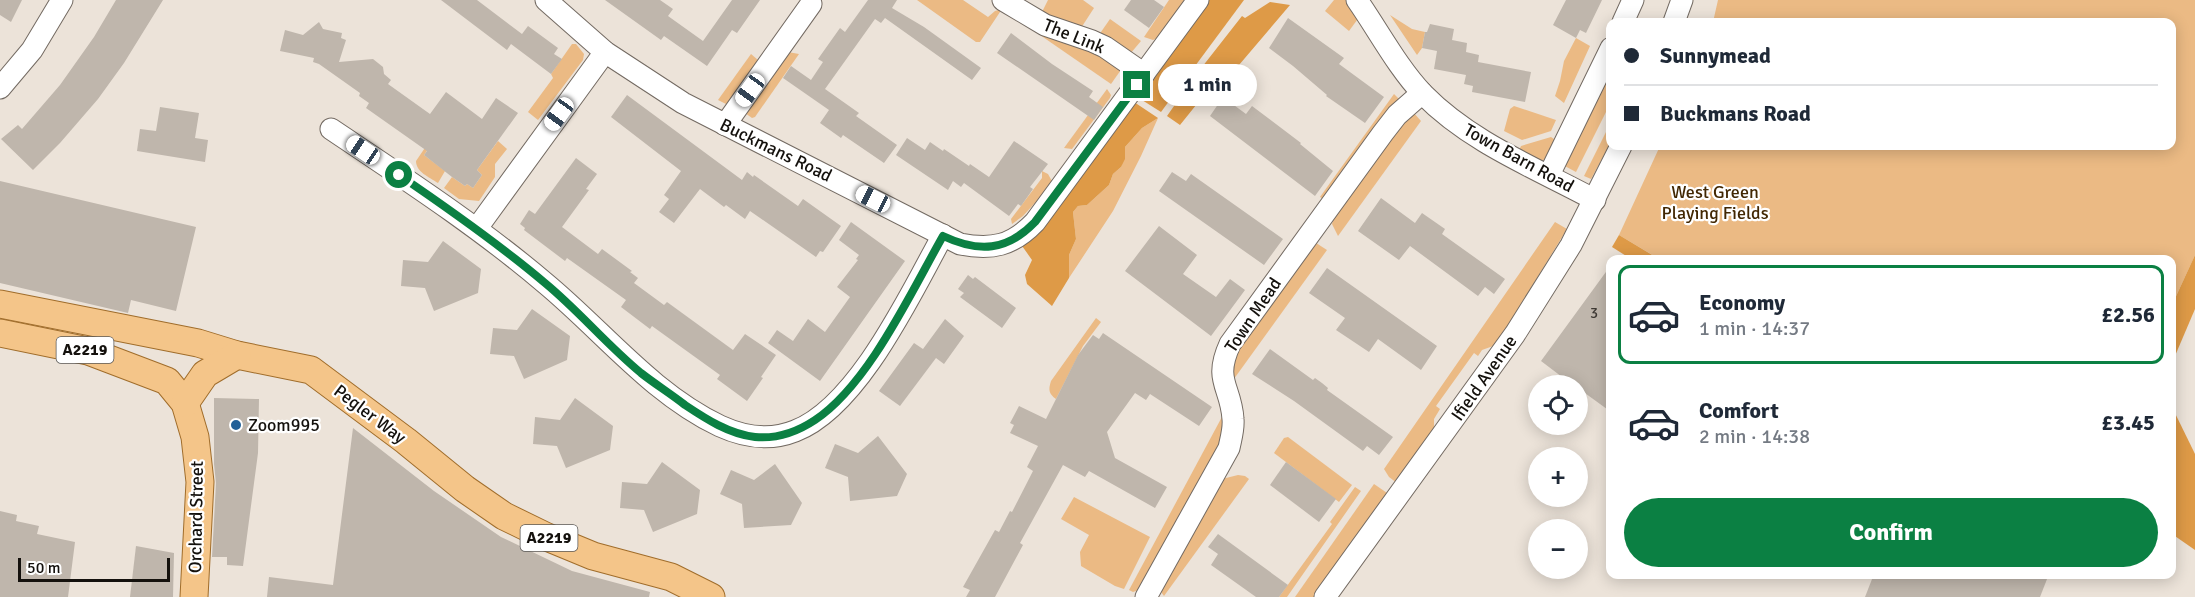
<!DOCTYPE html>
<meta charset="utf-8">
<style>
:root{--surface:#fff;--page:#f6f6f7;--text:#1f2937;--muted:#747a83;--line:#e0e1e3;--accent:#0b8043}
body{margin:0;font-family:Signika,sans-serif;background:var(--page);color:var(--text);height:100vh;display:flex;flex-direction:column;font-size:22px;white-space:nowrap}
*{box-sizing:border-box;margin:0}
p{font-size:20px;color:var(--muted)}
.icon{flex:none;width:33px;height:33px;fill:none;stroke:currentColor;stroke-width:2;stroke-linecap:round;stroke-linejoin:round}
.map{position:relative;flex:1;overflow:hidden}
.panel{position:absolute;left:1606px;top:255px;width:570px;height:324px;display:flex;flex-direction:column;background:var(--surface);border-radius:12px;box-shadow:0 3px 15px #0003}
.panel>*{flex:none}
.hud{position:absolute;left:1606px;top:18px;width:570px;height:132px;border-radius:12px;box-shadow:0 3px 15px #0003;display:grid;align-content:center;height:132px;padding:0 18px;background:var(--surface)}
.buttons{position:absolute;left:1528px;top:375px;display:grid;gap:12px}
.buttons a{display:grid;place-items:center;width:60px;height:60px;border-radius:50%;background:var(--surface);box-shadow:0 3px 15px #0003;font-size:30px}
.scale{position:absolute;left:18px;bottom:15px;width:152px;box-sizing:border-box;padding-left:6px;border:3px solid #14110d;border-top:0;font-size:16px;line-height:21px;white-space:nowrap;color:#14110d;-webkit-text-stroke:4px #fff;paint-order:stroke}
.end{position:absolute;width:27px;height:27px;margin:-14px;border:8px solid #0b8043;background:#fff;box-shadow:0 0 0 3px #fff}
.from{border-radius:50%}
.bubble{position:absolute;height:42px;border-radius:21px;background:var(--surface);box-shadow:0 3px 15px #0003;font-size:20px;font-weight:700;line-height:42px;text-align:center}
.car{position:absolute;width:18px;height:36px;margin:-18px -9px;border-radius:8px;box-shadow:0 0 4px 2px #0007;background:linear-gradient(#fff 24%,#345 0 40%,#fff 0 76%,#345 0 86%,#fff 0)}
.hud b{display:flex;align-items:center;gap:21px;height:57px;font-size:22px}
.hud b+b{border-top:2px solid var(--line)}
.hud i{width:15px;height:15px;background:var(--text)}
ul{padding:10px 0 0;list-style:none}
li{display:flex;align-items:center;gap:18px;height:99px;margin:0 12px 9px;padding:0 6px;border:3px solid transparent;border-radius:12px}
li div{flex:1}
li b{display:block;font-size:22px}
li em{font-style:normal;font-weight:700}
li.active{border-color:var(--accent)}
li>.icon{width:54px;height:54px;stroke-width:1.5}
.action{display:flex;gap:12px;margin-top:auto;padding:12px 18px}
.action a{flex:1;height:69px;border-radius:36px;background:var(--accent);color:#fff;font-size:24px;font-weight:700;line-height:69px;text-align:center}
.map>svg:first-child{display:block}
.green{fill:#ebba84}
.forest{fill:#de9a47}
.building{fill:#bfb6ac}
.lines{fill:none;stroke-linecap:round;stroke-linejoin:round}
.minor-casing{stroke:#736a62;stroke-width:23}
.major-casing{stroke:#a06d2b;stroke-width:29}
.minor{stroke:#fff;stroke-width:21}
.major{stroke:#f4c589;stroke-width:27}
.route{stroke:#0b8043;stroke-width:8}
.poi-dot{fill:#226097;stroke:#fff;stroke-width:2}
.labels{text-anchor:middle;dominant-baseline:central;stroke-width:4.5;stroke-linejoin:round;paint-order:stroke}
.number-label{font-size:15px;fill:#3f3a35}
.shield{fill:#fff;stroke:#5a5856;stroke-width:1.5}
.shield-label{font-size:16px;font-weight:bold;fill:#14110d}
.street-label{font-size:18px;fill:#14110d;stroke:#fff}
.park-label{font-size:18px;fill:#422702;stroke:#fff}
.poi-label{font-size:18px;fill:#14110d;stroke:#fff;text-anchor:start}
</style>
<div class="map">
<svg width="2195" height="597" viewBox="0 0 2195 597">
<rect width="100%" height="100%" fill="#ece3d9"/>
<!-- green -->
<g class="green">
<path d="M917,0H963L988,17L995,11L1002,9L980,42H976Z"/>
<path d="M1048,0H1083L1094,8L1081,28L1060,22L1042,12Z"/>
<path d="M1169,0H1185L1157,38L1153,40L1144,37Z"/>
<path d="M1334,0H1348L1360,16L1349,31L1325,11Z"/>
<path d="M1718,0H2195V255L2172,305V260H1661L1619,235L1660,146H2172V22H1713Z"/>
<path d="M1390,15L1412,29L1425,32L1422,48L1417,55Z"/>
<path d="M1110,19L1141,41L1130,54L1101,36V32Z"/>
<path d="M1041,31L1081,44L1123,67L1111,84L1040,35Z"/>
<path d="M1576,38L1590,46L1564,103L1555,96L1560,81L1564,61Z"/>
<path d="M572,44H576L584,54L583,60L538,120L528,112L553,78L551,74Z"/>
<path d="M788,52L799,54L755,117L752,118L745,113Z"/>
<path d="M751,54L758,60L728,105L718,100Z"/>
<path d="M1611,62V102L1576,172L1561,164Z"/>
<path d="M1107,89L1111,95L1110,98L1072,149L1064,148Z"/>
<path d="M1394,94L1399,99L1325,200L1320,197Z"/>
<path d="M1514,106L1556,120L1551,131L1522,140L1504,131L1510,109Z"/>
<path d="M1413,112L1421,121L1338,236L1332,224L1338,206Z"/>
<path d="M1158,118L1141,156L1113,211L1069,278V255L1076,239L1073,212L1078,206L1087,205L1109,185L1113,174L1121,167L1125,147L1142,128Z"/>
<path d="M1611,122V142L1591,179L1584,176Z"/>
<path d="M435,133L438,135L424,155L445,171L438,183C429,177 416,172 416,161Z"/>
<path d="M1551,137L1557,141L1546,159L1540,161L1518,153L1521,146Z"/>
<path d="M498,141L507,149L495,164V177L479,201L459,199L444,188L452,177L465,186L467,184L473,188L482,175L477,170Z"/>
<path d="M1042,171L1048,174L1053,183L1023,216L1012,224L1011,219L1042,178Z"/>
<path d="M1555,222L1567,229L1496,345L1482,350L1478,356L1474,353L1436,406L1440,409L1434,419V432L1397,483L1389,477L1384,469Z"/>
<path d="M1313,241L1327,250L1231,383L1230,357Z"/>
<path d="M1096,318L1101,322L1083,346L1056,399C1049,394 1048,390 1051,381Z"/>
<path d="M1223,415L1224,435L1139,590L1133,592L1129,590Z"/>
<path d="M1288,437L1352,485L1339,502L1274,453L1284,438Z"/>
<path d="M1238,475L1245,476L1249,479L1164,596L1159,589L1222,479Z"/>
<path d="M1374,484L1390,495L1316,597H1295Z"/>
<path d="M1355,487L1361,491L1287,597H1279L1332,524L1330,522Z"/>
<path d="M1074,497L1150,537L1124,589L1115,586L1081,566L1080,552L1089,535L1061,519Z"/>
</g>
<!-- forest -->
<g class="forest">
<path d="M1204,0H1244L1161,112L1134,95Z"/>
<path d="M1270,2L1290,5L1239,65L1221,74L1180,125L1167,116L1195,76L1242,16L1245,18Z"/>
<path d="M1134,102L1158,118L1142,128L1125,147V159L1121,167L1113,174L1109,185L1087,205L1078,206L1073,212L1076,239L1069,255V278L1052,306L1027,284L1025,275L1032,260L1020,243Z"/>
<path d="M1619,235L1659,259H1631L1612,247Z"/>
<path d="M2195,255V309L2172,363V305Z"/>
<path d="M2172,407L2195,454V550L2172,534Z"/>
</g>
<!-- building -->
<g class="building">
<path d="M0,0H22L11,22L0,15Z"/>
<path d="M116,0H163L124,63L98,99L60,143L33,170L1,139L18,125L22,129L60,85L94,37Z"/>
<path d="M441,0H477L522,34L528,26L558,48L554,54L562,59L551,74L511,44L507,50Z"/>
<path d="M605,0H660L673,9L668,16L703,41L732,0H760L737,33L732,30L707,66L664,36L661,40Z"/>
<path d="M868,0H897L892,8L924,27L981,68L972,80L885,18L881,23L875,19L825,89L859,113L856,116L897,145L884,163L843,135L841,138L820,123L829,110L783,78L791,66L811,80L823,62L818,59L840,28L845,32Z"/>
<path d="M1131,0H1154L1164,7L1149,28L1124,10Z"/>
<path d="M1566,0H1602L1586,33L1580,30L1576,38L1553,25Z"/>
<path d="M1288,18L1344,58L1339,64L1384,97L1365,123L1326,96L1327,95L1293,66L1269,48Z"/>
<path d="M319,22L323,29L342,33L341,38L346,40L339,62L373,59L383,67L384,74L391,80L388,84L430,114L446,92L482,119L496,98L518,113L477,170L482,175L473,188L467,184L465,186L452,177L424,155L427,151L366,108L369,103L359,96L360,93L319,64L313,62L314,58L280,51L285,30L303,35Z"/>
<path d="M1430,24L1454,29L1452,40L1467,43L1466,52L1479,55L1478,62L1531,72L1525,102L1472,92L1473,86L1464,84L1466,75L1434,69L1437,51L1422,48L1425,32H1427Z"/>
<path d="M1011,33L1052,64L1093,91L1089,97L1103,107L1094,120L997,53Z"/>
<path d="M627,95L742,180L747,172L753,177L754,175L798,206L803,199L841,226L823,252L820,251L816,257L750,211L745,219L726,205L724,207L700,189L674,223L659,212L669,199L664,195L681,171L611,117Z"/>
<path d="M1223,97L1246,114L1252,106L1301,143L1300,144L1333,171L1315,196L1210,116Z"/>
<path d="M160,107L199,113L195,138L208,140L205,162L137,151L140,129L156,131Z"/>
<path d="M907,138L925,150L930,142L943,151L944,149L969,166L970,164L989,177L1014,141L1048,164L1030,187L1033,189L1021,206L1018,204L1009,216L964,183L961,187L953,181L948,190L896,155Z"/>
<path d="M576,158L597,174L586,189L589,190L562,227L598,254L602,249L632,271L630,272L638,278L634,283L664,305L667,302L733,350L745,334L776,355L761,377L763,378L747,401L717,379L720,375L652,326L650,329L621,307L626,300L567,258L565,261L524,230L525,228L520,224L529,210L535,214Z"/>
<path d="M1172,172L1186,181L1191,174L1283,239L1264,265L1159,191Z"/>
<path d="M0,181L196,227L176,311L131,300L128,313L0,283Z"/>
<path d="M1381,198L1415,223L1422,213L1445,229L1442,234L1505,279L1494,294L1485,287L1478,296L1410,246L1399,260L1358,231Z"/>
<path d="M851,222L905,261L820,381L768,343L777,330L793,341L808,319L825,332L850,297L837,287L858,260L856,259L859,255L839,240Z"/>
<path d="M1159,226L1197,255L1183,274L1216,297L1230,279L1245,290L1211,336L1125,271Z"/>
<path d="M443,241L481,269L478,293L434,311L425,288L401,286L403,260L428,262Z"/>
<path d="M1611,265V412L1578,388V386H1574L1541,361Z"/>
<path d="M1327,268L1437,346L1421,370L1378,339L1369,352L1336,330L1345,318L1309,293Z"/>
<path d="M968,275L973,279L975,277L1016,308L1002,328L960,297L964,293L958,289Z"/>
<path d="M532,309L570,336L567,360L524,379L514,356L490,354L493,328L517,330Z"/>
<path d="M945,319L964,336L944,364L936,358L900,406L879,391L914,343L923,349Z"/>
<path d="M1103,333L1212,407L1199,426L1150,394L1146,400L1135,393L1107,432L1115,458L1167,487L1155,508L1089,471L1085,477L1063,465L1020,543L1023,545L995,597H966L970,590L963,587L995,530L999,532L1010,511L1012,512L1033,471L1027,467L1038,446L1010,433L1014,425L1010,423L1019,406L1046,419L1078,355L1093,335L1099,339Z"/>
<path d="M1270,349L1313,380L1315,378L1322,383L1328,388L1327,390L1393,437L1379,455L1367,446L1363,451L1294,401L1252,374Z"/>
<path d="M214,398L259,399L258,453L243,566L227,565V557H212L216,483L214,464Z"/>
<path d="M575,398L613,426L610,450L566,468L557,446L533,444L535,417L560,420Z"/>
<path d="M353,428L434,491L501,537L572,571L650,592L649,597H267L269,577L333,585Z"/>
<path d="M878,436L907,474L897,496L850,501L848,477L825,468L835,444L858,453Z"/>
<path d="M662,462L700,490L697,514L653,532L644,510L620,508L622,482L647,484Z"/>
<path d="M1286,462L1336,499L1319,522L1270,485Z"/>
<path d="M775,464L802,503L791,525L744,528L742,504L720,494L731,470L754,480Z"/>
<path d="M0,511L17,515L16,521L39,526L37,534L75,542L68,597H0Z"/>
<path d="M1218,534L1288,585L1279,597H1256L1211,565L1218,554L1208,547Z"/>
<path d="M136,546L174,553L173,597H130Z"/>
<path d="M1874,574H2049L2040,597H1865Z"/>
</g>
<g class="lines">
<!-- minor casing -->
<g class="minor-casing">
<g id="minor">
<path d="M546,0L605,52L683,103L960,244C992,250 1012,246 1035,222L1198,0"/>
<path d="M1003,0L1045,25L1092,41L1105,47L1144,74"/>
<path d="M1357,0C1378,30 1398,68 1423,94C1471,143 1536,168 1595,200"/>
<path d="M1623,22L1633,0"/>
<path d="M1674,22L1682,0"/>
<path d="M0,88L32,50L62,0"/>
<path d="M725,125L811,4"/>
<path d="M331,129C404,178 478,226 545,283C603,331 651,393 720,426C744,437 770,441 795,431C858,407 911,293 943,235"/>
<path d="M1549,175L1611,48"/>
<path d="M477,228L605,52"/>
<path d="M1146,597L1229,448C1231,438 1234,429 1233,419C1231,386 1213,381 1230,344L1383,133L1397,115L1422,93"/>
<path d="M1325,597L1515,334L1571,245L1621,146"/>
</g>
</g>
<!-- major casing -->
<g class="major-casing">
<g id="major">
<path d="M0,304L198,343L237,355L311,370L406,441L465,489L504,516L547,537L593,556L671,577L711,597"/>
<path d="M0,333L88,351L167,381L185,403L195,437L200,482L194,597"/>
<path d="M185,403L205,374L237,355"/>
</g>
</g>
<!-- minor -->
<use href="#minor" class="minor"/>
<!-- major -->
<use href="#major" class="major"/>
</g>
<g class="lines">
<!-- route -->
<path class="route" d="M399,175C449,209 499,244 545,283C579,311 607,345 641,373C655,384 671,394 685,405C706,419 729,434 755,437C776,439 797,432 815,420C869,384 911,292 943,236C979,253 1007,251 1035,222L1137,85"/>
</g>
<!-- markers -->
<circle class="poi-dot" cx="236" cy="425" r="6"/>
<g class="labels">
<!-- number labels -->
<g class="number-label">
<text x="1594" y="313">3</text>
</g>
<!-- shield labels -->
<g class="shield">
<rect x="56.5" y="337" width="57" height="26" rx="4.5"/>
<rect x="520.5" y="525" width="57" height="26" rx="4.5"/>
</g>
<g class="shield-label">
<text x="85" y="350">A2219</text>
<text x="549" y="538">A2219</text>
</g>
<!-- street labels -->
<g class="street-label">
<text transform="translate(1074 36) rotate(22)">The Link</text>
<text transform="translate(776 150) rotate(26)">Buckmans Road</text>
<text transform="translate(1519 158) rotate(29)">Town Barn Road</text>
<text transform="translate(1253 315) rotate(-56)">Town Mead</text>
<text transform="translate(1484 378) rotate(-55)">Ifield Avenue</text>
<text transform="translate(370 414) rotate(37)">Pegler Way</text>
<text transform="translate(196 517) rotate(-89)">Orchard Street</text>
</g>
<!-- park labels -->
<g class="park-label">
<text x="1715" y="192">West Green<tspan x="1715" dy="21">Playing Fields</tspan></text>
</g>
<!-- poi labels -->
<g class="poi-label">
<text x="248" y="425">Zoom995</text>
</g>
</g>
</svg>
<div class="buttons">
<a><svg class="icon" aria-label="locate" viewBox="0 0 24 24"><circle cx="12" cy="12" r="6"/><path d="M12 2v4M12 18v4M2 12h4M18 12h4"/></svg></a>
<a>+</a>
<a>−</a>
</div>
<div class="scale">50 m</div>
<i class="end from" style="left:399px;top:175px"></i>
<i class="end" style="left:1137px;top:85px"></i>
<div class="bubble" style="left:1158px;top:64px;width:99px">1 min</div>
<i class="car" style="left:750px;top:90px;rotate:216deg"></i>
<i class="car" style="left:559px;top:114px;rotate:216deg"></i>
<i class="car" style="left:363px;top:150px;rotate:304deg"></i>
<i class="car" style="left:873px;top:199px;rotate:297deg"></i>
<div class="hud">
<b><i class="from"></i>Sunnymead</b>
<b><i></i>Buckmans Road</b>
</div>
<section class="panel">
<ul>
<li class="active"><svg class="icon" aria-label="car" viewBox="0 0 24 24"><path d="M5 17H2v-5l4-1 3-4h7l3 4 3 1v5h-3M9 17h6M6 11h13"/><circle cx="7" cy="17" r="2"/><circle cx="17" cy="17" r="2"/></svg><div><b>Economy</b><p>1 min · 14:37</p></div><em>£2.56</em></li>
<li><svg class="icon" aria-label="car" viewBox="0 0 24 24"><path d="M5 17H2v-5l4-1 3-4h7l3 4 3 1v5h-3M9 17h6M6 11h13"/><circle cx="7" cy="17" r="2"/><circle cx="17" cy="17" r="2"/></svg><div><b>Comfort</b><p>2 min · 14:38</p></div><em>£3.45</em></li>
</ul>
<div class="action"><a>Confirm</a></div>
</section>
</div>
